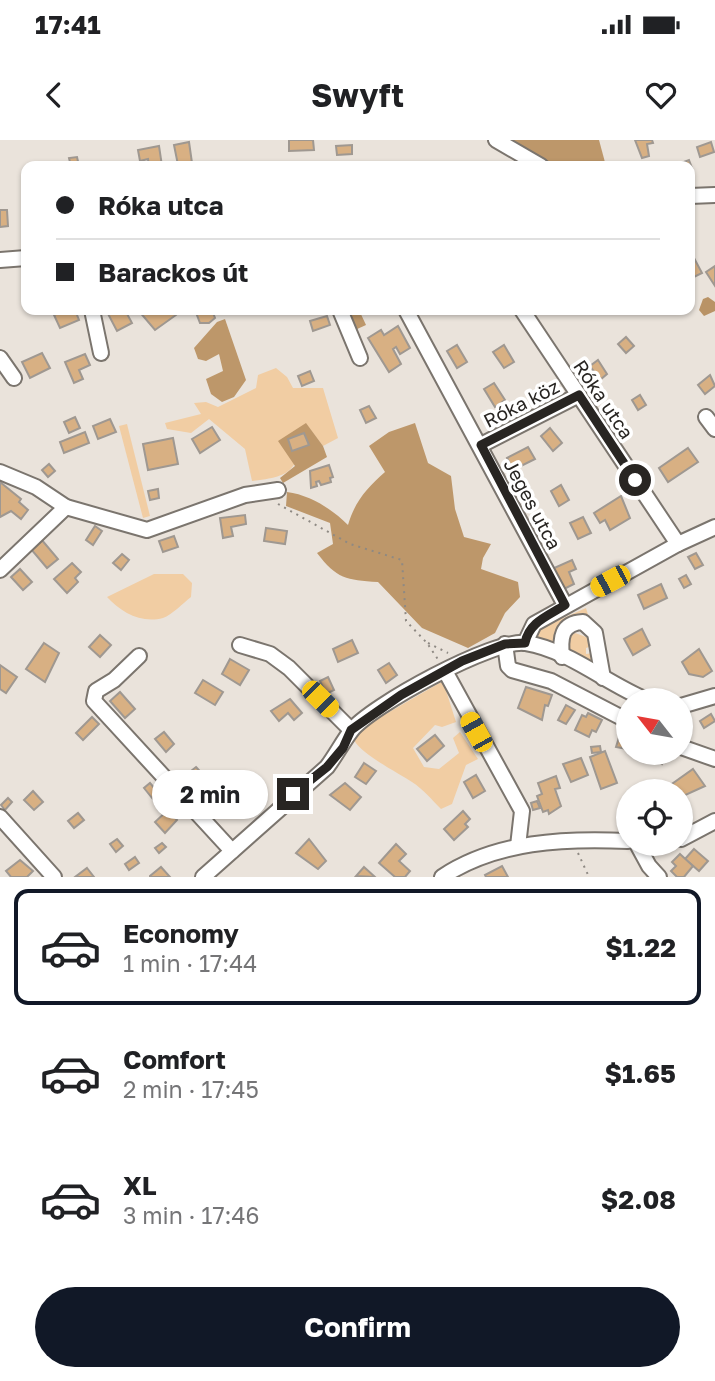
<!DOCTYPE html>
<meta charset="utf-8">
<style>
:root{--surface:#fff;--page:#f2f2f2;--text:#202124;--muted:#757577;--line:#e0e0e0;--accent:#111827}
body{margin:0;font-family:"Golos Text",sans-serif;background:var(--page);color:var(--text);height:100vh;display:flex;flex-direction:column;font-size:26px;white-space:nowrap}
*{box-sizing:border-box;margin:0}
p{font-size:23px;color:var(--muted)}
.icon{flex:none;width:38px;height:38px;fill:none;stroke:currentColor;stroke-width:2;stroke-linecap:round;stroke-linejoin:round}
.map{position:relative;height:737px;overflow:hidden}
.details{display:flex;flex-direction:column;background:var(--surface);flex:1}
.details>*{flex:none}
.banner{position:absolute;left:21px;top:21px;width:674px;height:154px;border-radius:14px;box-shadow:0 2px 5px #0004;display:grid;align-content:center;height:154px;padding:0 35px;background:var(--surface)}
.needle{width:46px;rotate:301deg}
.buttons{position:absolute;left:616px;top:548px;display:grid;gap:14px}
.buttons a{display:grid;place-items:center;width:77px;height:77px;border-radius:50%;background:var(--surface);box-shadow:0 2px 5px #0004;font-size:35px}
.end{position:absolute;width:32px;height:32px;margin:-16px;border:9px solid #282522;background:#fff;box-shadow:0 0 0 4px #fff}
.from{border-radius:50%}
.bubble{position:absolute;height:49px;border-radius:24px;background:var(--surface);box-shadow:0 2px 5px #0004;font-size:23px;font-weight:700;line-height:49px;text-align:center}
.car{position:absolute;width:21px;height:42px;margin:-21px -10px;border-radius:9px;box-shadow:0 0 5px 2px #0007;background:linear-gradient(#f5c518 24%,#345 0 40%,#f5c518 0 76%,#345 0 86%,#f5c518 0)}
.banner b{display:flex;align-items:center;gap:24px;height:66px;font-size:26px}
.banner b+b{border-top:2px solid var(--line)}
.banner i{width:18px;height:18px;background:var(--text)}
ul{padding:12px 0 0;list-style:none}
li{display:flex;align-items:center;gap:21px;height:116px;margin:0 14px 10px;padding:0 21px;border:4px solid transparent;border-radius:14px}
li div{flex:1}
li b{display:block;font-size:26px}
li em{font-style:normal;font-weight:700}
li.active{border-color:var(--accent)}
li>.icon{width:63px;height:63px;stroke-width:1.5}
.action{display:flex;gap:14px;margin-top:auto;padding:14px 35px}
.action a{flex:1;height:80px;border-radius:42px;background:var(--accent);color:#fff;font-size:28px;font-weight:700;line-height:80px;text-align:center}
.status{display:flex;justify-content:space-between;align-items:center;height:49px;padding:0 35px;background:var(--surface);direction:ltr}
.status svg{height:19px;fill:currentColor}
header{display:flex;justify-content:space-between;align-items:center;height:91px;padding:0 35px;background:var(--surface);font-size:32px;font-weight:700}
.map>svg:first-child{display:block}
.green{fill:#f1cda3}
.forest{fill:#bd976a}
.water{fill:#b99366}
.building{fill:#d8b083;stroke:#9f9891;stroke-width:2}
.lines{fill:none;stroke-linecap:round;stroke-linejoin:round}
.minor-casing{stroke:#7b756e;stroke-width:18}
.path{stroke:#8e8983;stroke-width:2;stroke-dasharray:2 5;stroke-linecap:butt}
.minor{stroke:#fff;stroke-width:14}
.route{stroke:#282522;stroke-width:9}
.labels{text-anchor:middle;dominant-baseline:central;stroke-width:7;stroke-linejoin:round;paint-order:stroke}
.street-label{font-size:19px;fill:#282522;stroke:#fff}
</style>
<div class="status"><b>17:41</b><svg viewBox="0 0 49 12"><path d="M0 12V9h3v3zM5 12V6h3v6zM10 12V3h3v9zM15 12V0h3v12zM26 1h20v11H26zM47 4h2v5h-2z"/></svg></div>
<header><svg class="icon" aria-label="back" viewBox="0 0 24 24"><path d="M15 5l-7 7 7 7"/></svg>Swyft<svg class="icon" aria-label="heart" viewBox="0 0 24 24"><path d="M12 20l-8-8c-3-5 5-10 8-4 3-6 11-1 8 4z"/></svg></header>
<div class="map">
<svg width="715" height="737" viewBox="0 0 715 737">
<rect width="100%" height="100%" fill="#eae3db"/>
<!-- green -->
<g class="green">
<path d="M276,228L287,237L293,248H323L338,298L323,306L306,284C295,326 300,336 252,341L245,309L209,279L191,293L167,289L165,283L201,274L194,263L206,262L218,267L256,248L258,235Z"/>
<path d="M127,284L150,376L143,378L119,286Z"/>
<path d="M154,434H183L192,443L191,457C183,463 172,475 163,478C141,484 121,472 107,457Z"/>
<path d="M586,468L590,481L560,486L556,493L555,508L534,501V491Z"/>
<path d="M575,493L589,498L592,506L586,508V514L593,513L597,530L567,514C566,505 566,498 575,493Z"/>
<path d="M443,541L456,582L442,587L435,585L413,608L424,627L439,629L459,613L453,598L460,592L478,619L466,625L452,664L441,669C432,660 423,649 412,642C397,632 362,615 354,600L360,589Z"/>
</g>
<!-- forest -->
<g class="forest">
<path d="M496,0H599L606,26H541Z"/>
<path d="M347,170H359L366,185L355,190Z"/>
<path d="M225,179L246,240L234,257L222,262L211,254L206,239L223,231L219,214L206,221L198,219L194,208L217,182Z"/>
<path d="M306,283L323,306L327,317L283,343L280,338L295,326L278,301Z"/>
<path d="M415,283L428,323L451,336L455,369L464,397L491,404L483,418L481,429L518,442L520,457L505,473L495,493L468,508L422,488L378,442C346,440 337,439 317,413L333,404L330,383L286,366L287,352C310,355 332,369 348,385C355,361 367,348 385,332L369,306L389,292Z"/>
</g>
<!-- water -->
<path class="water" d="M708,157L715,162V171L704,176L699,170L703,159Z"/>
<!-- building -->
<g class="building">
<path d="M289,0H313L314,10L289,11Z"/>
<path d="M635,0H652L653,3L647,4L649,16L642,18Z"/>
<path d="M189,2L192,23L178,25L174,5Z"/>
<path d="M711,2L714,12L700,17L697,7Z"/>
<path d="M352,5V14L337,15L336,6Z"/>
<path d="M159,6L162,26H149L148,19L140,21L138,10Z"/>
<path d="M77,17L79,26H71L69,18Z"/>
<path d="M689,20L692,28L679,26L678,24Z"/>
<path d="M0,70H7L8,86L0,87Z"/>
<path d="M694,118L702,133L690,139V120Z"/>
<path d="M715,126V146L706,132Z"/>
<path d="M65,170H75L79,180L60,188L54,175Z"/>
<path d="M106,170H125L132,183L117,191Z"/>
<path d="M138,170H174L176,175L155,190Z"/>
<path d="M195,170H212L215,178L209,183H200Z"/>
<path d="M327,176L330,185L313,191L310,181Z"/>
<path d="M398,186L410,208L400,214L396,207L393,209L401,224L389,232L368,198L381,190L384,195Z"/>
<path d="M626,197L634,206L626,213L618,204Z"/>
<path d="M457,205L467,222L457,228L447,211Z"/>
<path d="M504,205L514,222L504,228L493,212Z"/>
<path d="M42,213L50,228L30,238L22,222Z"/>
<path d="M85,214L90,225L79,230L83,239L74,243L65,222Z"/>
<path d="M598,220L607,234L600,240L590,226Z"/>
<path d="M310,231L314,241L302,246L298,236Z"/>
<path d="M710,235L715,246L705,254L698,245Z"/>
<path d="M494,243L505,260L495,267L484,249Z"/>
<path d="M640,255L646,265L638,270L632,260Z"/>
<path d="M369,266L376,278L366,283L360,270Z"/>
<path d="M75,277L80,288L69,293L64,282Z"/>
<path d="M110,279L116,292L98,299L93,286Z"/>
<path d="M212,287L220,300L200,313L192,299Z"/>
<path d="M550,288L562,303L553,311L541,296Z"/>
<path d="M85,292L89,303L64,313L60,302Z"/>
<path d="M304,293L309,305L292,311L288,299Z"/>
<path d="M173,298L178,324L148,330L143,304Z"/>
<path d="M528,307L535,319L513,330L507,318Z"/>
<path d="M688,308L698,322L668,342L659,328Z"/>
<path d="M49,324L55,331L48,337L42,330Z"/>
<path d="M329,325L333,337L330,338L331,342L321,345L319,341L316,342L317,346L311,348L310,331Z"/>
<path d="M0,342L21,359L19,362L28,370L21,379L11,371L0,377Z"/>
<path d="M561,345L569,360L559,366L551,351Z"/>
<path d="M158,349L159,358L150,360L148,351Z"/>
<path d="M621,356L630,378L610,390L605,380L600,383L594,373Z"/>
<path d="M245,375L246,384L231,387L233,396L223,398L220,378Z"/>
<path d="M583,377L591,393L578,399L570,383Z"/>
<path d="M95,386L102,391L93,405L86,400Z"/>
<path d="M266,388L287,391L285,404L264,401Z"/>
<path d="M174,396L178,407L163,412L159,401Z"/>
<path d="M41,399L58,419L47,428L30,408Z"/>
<path d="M696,413L703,425L695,429L688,417Z"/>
<path d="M122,414L129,420L121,430L113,423Z"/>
<path d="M572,420L576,429L569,432L574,444L564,449L552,429Z"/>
<path d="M72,423L81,432L75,438L78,442L67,453L54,439Z"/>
<path d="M20,429L32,442L23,450L11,437Z"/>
<path d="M686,435L691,444L684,448L679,439Z"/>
<path d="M661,444L667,458L644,469L638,455Z"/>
<path d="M642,489L650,505L633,515L624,499Z"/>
<path d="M100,495L111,505L100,517L89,507Z"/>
<path d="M352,500L358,513L338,522L333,509Z"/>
<path d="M44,503L59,513L45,542L26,529Z"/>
<path d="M699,509L712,531L703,537L689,534L682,522Z"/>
<path d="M230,519L249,530L240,545L222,534Z"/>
<path d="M389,523L397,535L386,543L378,530Z"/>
<path d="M0,525L17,537L6,553L0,549Z"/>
<path d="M328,537L334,550L326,554L320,541Z"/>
<path d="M203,540L223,552L215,565L195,553Z"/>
<path d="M526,547L552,555L548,566L545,565L542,580L518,568Z"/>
<path d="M120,552L135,569L125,578L110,561Z"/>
<path d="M290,559L302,573L294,580L288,573L279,581L271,571Z"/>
<path d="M566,565L575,570L566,584L558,580Z"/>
<path d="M588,573L602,580L596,592L592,590L589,597L575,590L582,575L586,577Z"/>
<path d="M711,574L715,581L704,588L700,581Z"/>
<path d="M92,577L99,584L83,600L76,593Z"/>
<path d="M621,591L628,593L627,609L616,607Z"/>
<path d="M164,592L174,604L166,612L155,599Z"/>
<path d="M435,595L444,606L427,621L417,609Z"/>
<path d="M600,606L601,612L592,613L591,607Z"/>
<path d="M605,611L617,643L601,649L590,617Z"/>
<path d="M644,612H669L662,624Z"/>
<path d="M581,618L588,635L571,642L563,624Z"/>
<path d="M364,623L376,631L366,644L355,637Z"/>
<path d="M196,627L206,638L190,651L181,639Z"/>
<path d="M693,629L705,646L681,657V651H662Z"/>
<path d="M476,635L485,651L473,658L464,642Z"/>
<path d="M556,636L560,648L555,649L561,666L549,674L548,670L543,672L537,656L542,654L538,643Z"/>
<path d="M150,643L167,663L160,668L144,648Z"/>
<path d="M345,643L361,657L350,670L330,655Z"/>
<path d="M33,651L43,662L34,670L24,660Z"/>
<path d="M8,658L12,662L5,670L1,665Z"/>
<path d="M537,661L540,668L533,670L531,663Z"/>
<path d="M168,670L177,680L165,693L155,682Z"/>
<path d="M463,671L470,679L465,684L468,687L454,700L444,689Z"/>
<path d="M78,673L84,680L74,688L68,681Z"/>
<path d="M117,699L123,706L116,712L110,704Z"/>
<path d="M309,699L326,721L318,729L296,713Z"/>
<path d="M162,703L166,707L159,713L155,708Z"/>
<path d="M396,704L406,714L399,721L410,731L405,737H395L379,723Z"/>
<path d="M694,709L708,721L699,731L685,719Z"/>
<path d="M680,714L693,726L684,737H677L671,731L676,726L672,722Z"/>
<path d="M135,717L139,723L129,730L125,724Z"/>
<path d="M20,720L33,731L27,737H11L6,731Z"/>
<path d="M502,726L508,737H486L485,735Z"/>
<path d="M161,727L170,737H150V736Z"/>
<path d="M364,727L375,737L356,736Z"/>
<path d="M87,728L94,737H75Z"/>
</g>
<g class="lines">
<!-- minor casing -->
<g class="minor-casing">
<g id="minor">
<path d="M496,0L541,26"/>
<path d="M690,56L715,55"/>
<path d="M0,120L26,118"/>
<path d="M92,170L101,213"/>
<path d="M340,170L360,218"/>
<path d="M406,170L565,465"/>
<path d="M522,170L678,404"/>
<path d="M0,218L14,238"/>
<path d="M706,277L715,289"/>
<path d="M481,305L579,255"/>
<path d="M0,332L36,347L66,367L147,390L245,355L278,350"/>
<path d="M0,430L66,367"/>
<path d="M525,503L534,484L678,404L715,387"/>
<path d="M505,504L508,526L512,530L551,541L628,581"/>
<path d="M240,505L270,514L289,528L351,590"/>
<path d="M139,516L114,540L96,551L94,561L232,711"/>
<path d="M562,517C560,498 561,483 583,482L595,493L603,538"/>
<path d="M445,531L522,671L518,706"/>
<path d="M681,566L715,556"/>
<path d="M681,607L715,619"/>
<path d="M0,677L54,737"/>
<path d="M681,699L715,681"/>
<path d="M637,704L649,726L659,737"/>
<path d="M203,737L327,627C336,615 342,603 351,591C370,566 495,498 526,503C569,510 607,544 647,560"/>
<path d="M442,737C496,701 565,698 628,701"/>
</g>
</g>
<!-- path -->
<g class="path">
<path d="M278,364L350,404L402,420L406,481L427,503L439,521"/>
<path d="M428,503L448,513"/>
<path d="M578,713L589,737"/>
</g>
<!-- minor -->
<use href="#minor" class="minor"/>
</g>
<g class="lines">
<!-- route -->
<path class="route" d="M293,654L327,627L343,608L351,590L401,555L462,521L505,504L525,503C529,482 548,476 565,465L481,305L579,255L635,340"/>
</g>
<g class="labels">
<!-- street labels -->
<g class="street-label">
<text transform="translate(604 259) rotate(56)">Róka utca</text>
<text transform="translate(521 263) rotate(-27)">Róka köz</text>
<text transform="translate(533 364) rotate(62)">Jeges utca</text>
</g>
</g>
</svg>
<div class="buttons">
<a><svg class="needle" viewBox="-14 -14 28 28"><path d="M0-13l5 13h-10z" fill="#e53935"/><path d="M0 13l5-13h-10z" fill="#757577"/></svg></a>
<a><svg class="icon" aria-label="locate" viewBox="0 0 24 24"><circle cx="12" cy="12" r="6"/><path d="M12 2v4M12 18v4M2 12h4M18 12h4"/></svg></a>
</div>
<i class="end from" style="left:635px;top:340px"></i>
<i class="end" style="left:293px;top:654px"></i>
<div class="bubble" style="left:152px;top:630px;width:116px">2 min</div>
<i class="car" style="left:610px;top:441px;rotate:242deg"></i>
<i class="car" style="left:320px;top:559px;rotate:135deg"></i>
<i class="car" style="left:476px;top:592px;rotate:331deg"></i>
<div class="banner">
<b><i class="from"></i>Róka utca</b>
<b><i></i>Barackos út</b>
</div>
</div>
<section class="details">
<ul>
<li class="active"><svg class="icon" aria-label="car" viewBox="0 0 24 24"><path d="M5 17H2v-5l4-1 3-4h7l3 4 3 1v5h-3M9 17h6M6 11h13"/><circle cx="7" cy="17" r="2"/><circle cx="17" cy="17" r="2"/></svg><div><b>Economy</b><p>1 min · 17:44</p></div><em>$1.22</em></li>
<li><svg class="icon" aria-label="car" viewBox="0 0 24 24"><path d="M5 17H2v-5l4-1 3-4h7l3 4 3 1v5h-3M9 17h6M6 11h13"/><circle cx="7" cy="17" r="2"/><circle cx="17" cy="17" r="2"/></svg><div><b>Comfort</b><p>2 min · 17:45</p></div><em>$1.65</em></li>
<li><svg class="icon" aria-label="car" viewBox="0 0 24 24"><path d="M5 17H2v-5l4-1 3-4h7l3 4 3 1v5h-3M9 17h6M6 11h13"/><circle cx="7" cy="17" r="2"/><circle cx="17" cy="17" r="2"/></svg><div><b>XL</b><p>3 min · 17:46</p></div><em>$2.08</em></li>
</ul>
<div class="action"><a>Confirm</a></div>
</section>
